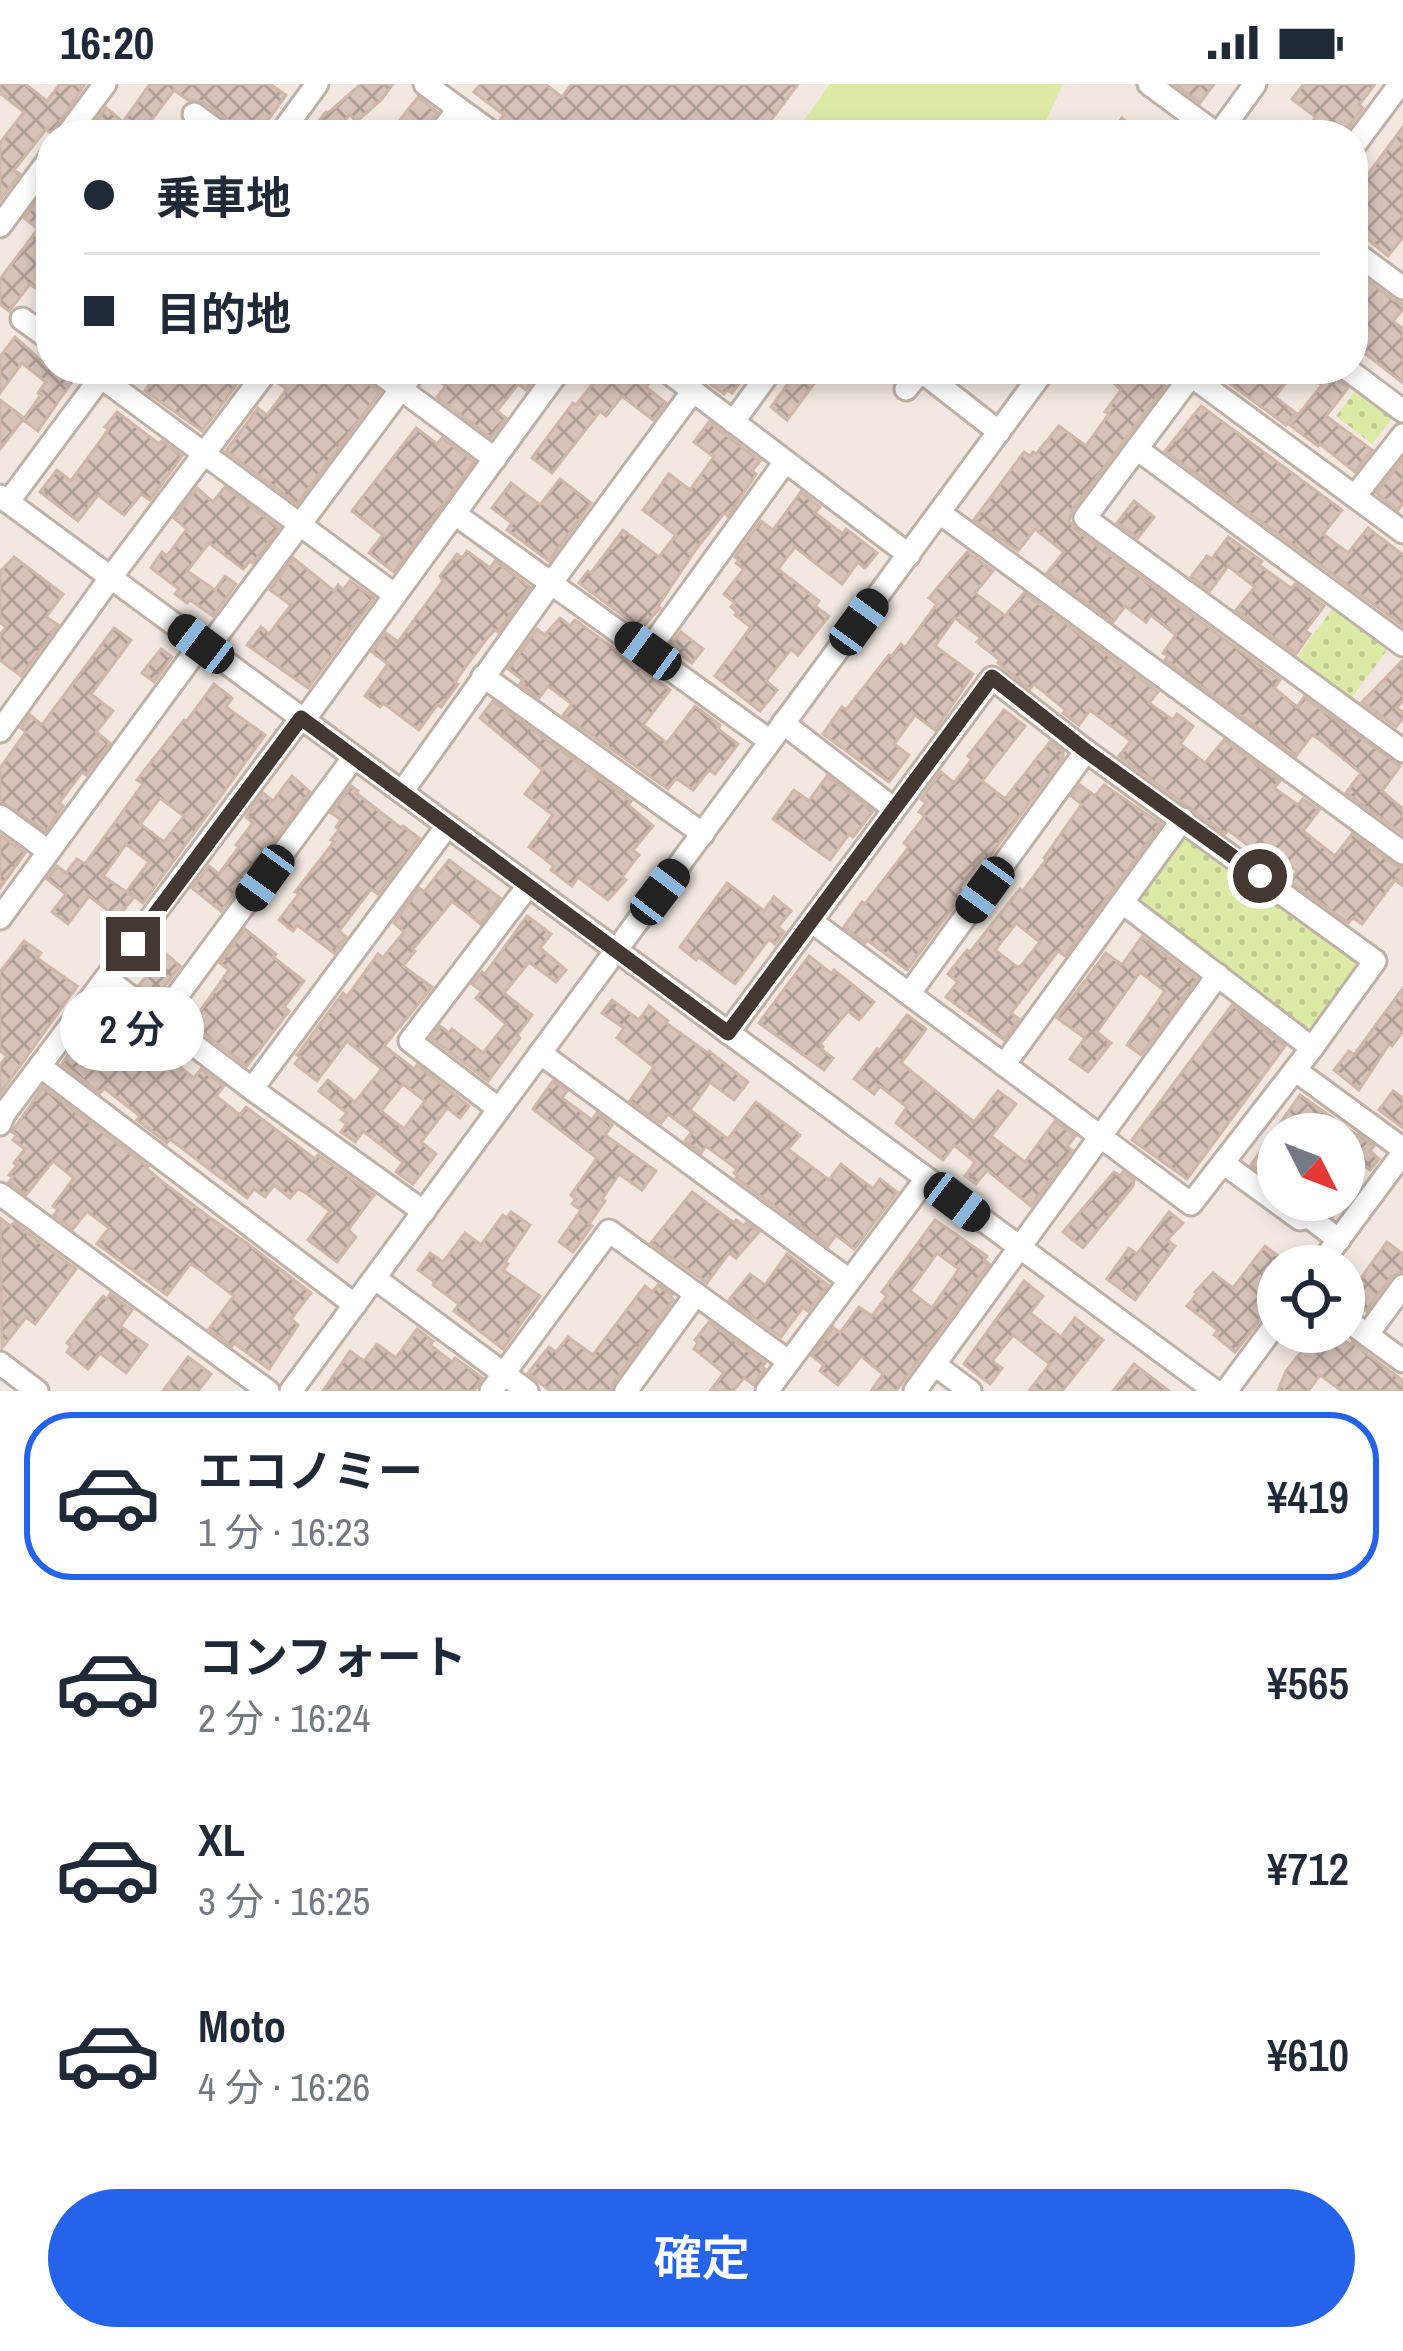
<!DOCTYPE html>
<html lang="ja">
<meta charset="utf-8">
<style>
:root{--surface:#fff;--page:#f6f6f7;--text:#1f2937;--muted:#747a83;--line:#e0e1e3;--accent:#2563eb}
body{margin:0;font-family:"Archivo Narrow","Noto Sans JP",sans-serif;background:var(--page);color:var(--text);height:100vh;display:flex;flex-direction:column;font-size:45px;white-space:nowrap}
*{box-sizing:border-box;margin:0}
p{font-size:39px;color:var(--muted)}
.icon{flex:none;width:66px;height:66px;fill:none;stroke:currentColor;stroke-width:2;stroke-linecap:round;stroke-linejoin:round}
.map{position:relative;height:1307px;overflow:hidden}
.panel{display:flex;flex-direction:column;background:var(--surface);flex:1}
.panel>*{flex:none}
.banner{position:absolute;left:36px;top:36px;width:1332px;height:264px;border-radius:48px;box-shadow:0 6px 18px #0003;display:grid;align-content:center;height:264px;padding:0 48px;background:var(--surface)}
.needle{width:78px;rotate:132deg}
.tools{position:absolute;left:1257px;top:1029px;display:grid;gap:24px}
.tools a{display:grid;place-items:center;width:108px;height:108px;border-radius:50%;background:var(--surface);box-shadow:0 6px 18px #0003;font-size:60px}
.end{position:absolute;width:54px;height:54px;margin:-27px;border:15px solid #433832;background:#fff;box-shadow:0 0 0 6px #fff}
.from{border-radius:50%}
.bubble{position:absolute;height:84px;border-radius:42px;background:var(--surface);box-shadow:0 6px 18px #0003;font-size:39px;font-weight:600;line-height:84px;text-align:center}
.car{position:absolute;width:36px;height:72px;margin:-36px -18px;border-radius:15px;box-shadow:0 0 9px 3px #0007;background:linear-gradient(#222 24%,#8ab4d8 0 40%,#222 0 76%,#8ab4d8 0 86%,#222 0)}
.banner b{display:flex;align-items:center;gap:42px;height:114px;font-size:45px}
.banner b+b{border-top:3px solid var(--line)}
.banner i{width:30px;height:30px;background:var(--text)}
ul{padding:21px 0 0;list-style:none}
li{display:flex;align-items:center;gap:36px;height:168px;margin:0 24px 18px;padding:0 24px;border:6px solid transparent;border-radius:48px}
li div{flex:1}
li b{display:block;font-size:45px}
li em{font-style:normal;font-weight:600}
li.current{border-color:var(--accent)}
li>.icon{width:108px;height:108px;stroke-width:1.5}
.button{display:flex;gap:24px;margin-top:auto;padding:24px 48px}
.button a{flex:1;height:138px;border-radius:72px;background:var(--accent);color:#fff;font-size:48px;font-weight:600;line-height:138px;text-align:center}
.status{display:flex;justify-content:space-between;align-items:center;height:84px;padding:0 60px;background:var(--surface);direction:ltr}
.status svg{height:33px;fill:currentColor}
.map>svg:first-child{display:block}
.park{fill:url(#park-dots)}
.garden{fill:#ddeaa6}
.building{fill:url(#building-cross-hatch);stroke:#cfb6a9;stroke-width:3;fill-rule:evenodd}
.lines{fill:none;stroke-linecap:round;stroke-linejoin:round}
.minor-casing{stroke:#c0b1a6;stroke-width:27}
.minor{stroke:#fff;stroke-width:21}
.route{stroke:#433832;stroke-width:15}
</style>
<div class="status"><b>16:20</b><svg viewBox="0 0 49 12"><path d="M0 12V9h3v3zM5 12V6h3v6zM10 12V3h3v9zM15 12V0h3v12zM26 1h20v11H26zM47 4h2v5h-2z"/></svg></div>
<div class="map">
<svg width="1403" height="1307" viewBox="0 0 1403 1307">
<defs>
<pattern id="park-dots" width="8" height="8" patternUnits="userSpaceOnUse" patternTransform="scale(3)"><rect width="8" height="8" fill="#ddeaa6"/><path d="M2 2h.1M6 6h.1" fill="none" stroke="#bfc98f" stroke-width="1.8" stroke-linecap="round"/></pattern>
<pattern id="building-cross-hatch" width="8" height="8" patternUnits="userSpaceOnUse" patternTransform="scale(3)"><rect width="8" height="8" fill="#d7c3b9"/><path d="M0 0l8 8M0 8l8-8" fill="none" stroke="#b09f97"/></pattern>
</defs>
<rect width="100%" height="100%" fill="#f2e8e1"/>
<!-- park -->
<g class="park">
<path d="M1355,307L1392,335L1372,360L1336,332Z"/>
<path d="M1333,524L1388,565L1349,617L1294,577Z"/>
<path d="M1185,751L1354,873L1357,891L1317,942L1303,943L1143,823L1141,811Z"/>
</g>
<!-- garden -->
<path class="garden" d="M830,0H1063L1039,51H793Z"/>
<!-- building -->
<g class="building">
<path d="M0,0H25L47,17L60,0H85L52,50L46,45L14,86L20,90L0,116V59L24,28L0,9Z"/>
<path d="M150,0H270L286,11L257,51H238L232,39L203,18L188,16L174,6L140,51H86L106,24L123,38Z"/>
<path d="M361,0H393L381,16L356,38L350,30L334,51H308L326,28L328,29Z"/>
<path d="M481,0H545L562,13L572,0H798L760,51H514L500,36L504,31L474,8Z"/>
<path d="M1174,0H1214L1200,19Z"/>
<path d="M1304,0H1375L1359,21L1363,24L1343,51H1303L1316,33L1292,15Z"/>
<path d="M418,13L437,28L422,51H388Z"/>
<path d="M1122,34L1144,51H1110Z"/>
<path d="M1403,43V153L1388,172L1353,143V110Z"/>
<path d="M51,98V216L30,200L9,227L0,220V195L38,145L24,134Z"/>
<path d="M1353,186L1394,216L1403,220V225L1393,237L1403,245V299L1353,260Z"/>
<path d="M15,253L51,285H59L73,296L38,347L23,336L41,311L38,309L46,298L22,279L0,309V273Z"/>
<path d="M155,285H248L202,347L145,307L153,296L149,293Z"/>
<path d="M288,285H300L312,294L319,285H359L364,296L380,308L297,420L226,367L258,324L267,331L287,305L278,299Z"/>
<path d="M454,285H541L526,306L518,300L497,327L506,334L491,354L437,313L446,302L443,300Z"/>
<path d="M605,285H644L653,294L646,303L666,319L653,336L622,312L606,332L600,327L552,389L532,374L573,319L576,321Z"/>
<path d="M690,285H750L732,309L727,306L724,310Z"/>
<path d="M799,285H825L787,336L771,323Z"/>
<path d="M1099,285H1142L1165,302L1073,425L1069,437L1076,446L1280,596L1274,604L1297,623L1304,613L1400,682L1382,707L1403,725V750L1346,709L1361,689L1319,655L1312,651L1296,672L1165,576L1168,572L1163,569L1176,551L1151,531L1146,538L1125,522L1113,538L1047,489L1064,468L1035,445L1018,467L974,436L1024,368L1030,372L1033,368L1036,370L1059,342L1086,362L1109,330L1105,328L1121,306Z"/>
<path d="M1210,285H1296L1275,313L1296,329L1286,341Z"/>
<path d="M1302,285H1332L1331,291L1348,304L1326,332L1372,366L1355,388L1320,360L1318,362L1290,341L1322,301Z"/>
<path d="M0,316L24,334L0,365Z"/>
<path d="M1201,322L1342,426L1323,450L1348,469L1368,444L1403,471V542L1165,367Z"/>
<path d="M117,328L159,360L162,357L182,372L150,416L141,410L124,431L98,411L78,437L40,408L57,386L71,397L109,345L105,343Z"/>
<path d="M709,338L760,377L752,387L756,390L728,432L724,429L696,465L658,522L660,524L641,545L579,499L588,487L591,489L623,446L659,473L676,451L643,426L669,390L690,406L714,373L694,358Z"/>
<path d="M416,344L437,360L442,354L474,378L394,488L369,469L383,451L352,427Z"/>
<path d="M1403,375V419L1398,426L1376,409Z"/>
<path d="M560,395L591,419L549,477L507,446L512,439L492,424L511,399L540,421Z"/>
<path d="M225,403L279,444L253,479L250,477L243,485L209,459L187,487L215,506L225,492L236,500L213,532L190,516L187,519L175,510L179,505L151,484L162,468L167,472L187,445L174,434L197,404L213,418Z"/>
<path d="M801,408L820,423L815,429L843,450L846,445L877,469L865,484L858,478L842,500L795,463L778,485L819,517L815,522L829,532L798,571L791,565L766,597L777,606L760,627L715,592L751,543L735,531L737,528L731,523L735,519L724,510L744,485L736,479L739,476L735,473L761,437L773,446Z"/>
<path d="M1134,417L1154,433L1138,454L1117,439Z"/>
<path d="M1228,453L1262,477L1259,481L1288,502L1292,504L1295,500L1324,522L1305,547L1310,550L1296,570L1236,526L1255,503L1228,482L1210,507L1191,493L1207,472L1212,475Z"/>
<path d="M467,467L490,484L495,477L530,503L498,548L495,546L488,553L469,578L455,598L458,600L441,623L437,621L419,646L383,619L380,623L365,612L388,580L372,568L386,549L398,558L443,497L440,492L457,470L462,474Z"/>
<path d="M967,468L993,487L975,509L1005,532L1024,509L1158,608L1149,619L1173,636L1177,630L1193,642L1180,660L1205,679L1224,656L1280,697L1274,704L1298,721L1303,715L1319,726L1303,747L1335,772L1352,750L1394,781L1403,784V802L1395,796L1362,840L1353,834L1348,839L1290,797L1297,787L1267,763L1261,771L1228,746L1225,750L1119,672L1131,657L1090,626L1079,641L1063,629L1066,626L1034,600L1030,605L998,579L1000,576L977,558L981,554L955,534L935,562L973,590L935,646L915,631L894,660L909,671L889,698L823,650L842,623L846,626L889,571L892,572L901,560L905,564L937,520L929,514Z"/>
<path d="M14,473L63,510L46,533L58,541L21,592L0,576V551L6,543L0,538V488Z"/>
<path d="M293,474L334,507L338,501L343,506L350,497L374,514L308,604L247,561L261,543L269,550L291,521L270,506Z"/>
<path d="M560,534L570,542L575,536L670,606L643,641L667,659L695,622L720,641L718,645L738,660L715,690L709,686L693,706L676,694L668,705L563,631L572,620L548,602L539,614L520,600L523,596L508,585L537,545L545,551Z"/>
<path d="M114,544L131,556L91,610L113,627L96,648L110,659L86,691L82,688L59,719L63,722L46,747L0,717V684L26,648L21,644L30,631L42,641Z"/>
<path d="M681,548L703,565L692,579L670,562Z"/>
<path d="M161,565L172,573L154,598L142,589Z"/>
<path d="M1403,576V616L1397,624L1403,628V634L1396,643L1362,618Z"/>
<path d="M214,600L232,614L226,623L265,651L143,819L127,807L149,778L126,760L103,792L134,813L117,834L89,812L68,840L52,828L66,810L47,795L57,782L66,789L77,775L85,780L143,700L137,696L184,636L187,637ZM160,714L184,732L164,758L140,740Z"/>
<path d="M493,617L631,717L628,721L653,742L633,766L639,771L622,793L626,796L608,816L578,793L572,802L551,786L554,782L529,763L553,731L525,710L543,686L480,634Z"/>
<path d="M1004,626L1025,642L982,697L1005,715L1050,658L1063,668V673L987,776L983,773L959,804L964,808L907,886L867,856L865,859L844,843L862,818L865,820L909,763L904,759L925,732L919,728L926,719L921,715L941,688L954,699L972,675L968,672Z"/>
<path d="M292,692L310,708L221,827L192,804L209,782L219,790L239,763L236,761L253,739L246,733L263,709L273,717Z"/>
<path d="M827,692L873,727L853,753L849,750L830,776L773,735L794,706L809,717Z"/>
<path d="M1080,701L1095,712L1104,701L1161,740L1065,872L1058,867L1011,929L1019,935L1004,956L946,913L958,898L948,890L967,866L970,868L1020,805L1023,807L1046,776L1044,774L1082,720L1071,712ZM1016,839L1040,858L1021,882L1017,883L995,866Z"/>
<path d="M351,702L358,707L356,709L401,744L403,742L419,754L378,810L371,805L339,847L346,853L334,869L297,841L293,847L279,836L299,810L295,808L334,758L331,756L339,746L336,743L341,736L331,729Z"/>
<path d="M0,751L25,769L0,804Z"/>
<path d="M449,776L500,814L481,840L452,817L413,865L415,867L403,882L432,903L384,962L414,985L417,981L469,1022L460,1034L447,1024L421,1058L436,1070L413,1100L396,1088L403,1078L363,1047L355,1058L341,1048L347,1040L341,1036L347,1029L319,1007L328,996L355,1018L382,985L347,957L317,997L295,980L300,973L297,971L343,909L347,913L378,870L383,874L404,848L394,839L419,804L424,808ZM403,1000L425,1017L404,1045L381,1027Z"/>
<path d="M727,799L764,827L774,813L791,827L778,843L784,848L775,860L769,855L735,900L699,873L696,876L680,863Z"/>
<path d="M527,832L551,850L540,864L566,886L556,898L529,878L504,909L532,931L517,951L520,954L488,997L431,954L440,942L449,949L452,945L483,969L506,940L476,914L482,907L472,900L482,888L485,890Z"/>
<path d="M245,845L276,870L273,873L304,897L284,923L289,927L247,982L191,940L229,886L220,879Z"/>
<path d="M1142,853L1197,895L1141,971L1127,961L1165,907L1140,888L1097,948L1111,959L1088,988L1070,975L1085,954L1057,934L1106,869L1122,881Z"/>
<path d="M24,857L41,869L37,874L77,902L0,1010V981L7,972L0,967V888Z"/>
<path d="M166,870L180,882L156,914L139,901Z"/>
<path d="M809,872L832,890L834,886L874,918L859,936L848,927L820,960L823,963L821,965L833,974L824,986L759,939Z"/>
<path d="M1403,904V947L1392,962L1389,960L1359,1006L1334,986L1349,967L1354,971Z"/>
<path d="M612,916L639,936L649,922L668,937L666,939L708,969L709,967L748,998L734,1016L710,998L690,1026L728,1055L756,1018L800,1051L788,1065L829,1096L841,1080L873,1105L880,1095L897,1108L854,1165L836,1151L828,1162L736,1094L738,1092L734,1089L737,1085L706,1062L701,1069L685,1057L692,1048L668,1030L661,1039L630,1017L654,983L617,954L624,944L602,929Z"/>
<path d="M1232,921L1285,962L1187,1095L1132,1056Z"/>
<path d="M119,923L165,958L159,967L194,994L201,985L224,1002L216,1012L240,1031L246,1023L315,1075L318,1071L374,1111L348,1146L356,1153L337,1178L308,1156L330,1127L306,1109L298,1105L290,1114L274,1101L265,1113L254,1105L247,1114L170,1055L167,1059L137,1036L140,1032L104,1004L100,1009L62,980L83,949L93,956Z"/>
<path d="M907,931L926,945L901,979L974,1038L998,1007L1016,1020L991,1052L1025,1078L1055,1037L1075,1052L1067,1063L1072,1066L1031,1122L987,1086L976,1100L965,1092L975,1078L954,1061L943,1076L896,1039L907,1023L880,1002L874,1010L854,995L877,965L879,967Z"/>
<path d="M553,997L567,1007L562,1014L592,1036L597,1029L612,1041L605,1051L656,1087L642,1106L619,1090L602,1115L605,1117L589,1140L592,1142L573,1168L559,1158L581,1126L572,1120L576,1115L571,1111L597,1074L533,1025Z"/>
<path d="M43,1003L148,1083L147,1085L160,1096L209,1133L248,1160L311,1209L291,1235L298,1241L269,1285L234,1259L232,1262L209,1245L234,1212L199,1185L190,1180L167,1211L97,1160L109,1144L87,1127L73,1145L54,1131L58,1126L53,1122L74,1094L53,1077L26,1111L9,1098L13,1093L9,1091L17,1081L14,1079L25,1065L13,1056L17,1051L12,1048Z"/>
<path d="M1393,1007L1403,1014V1044L1379,1026Z"/>
<path d="M1300,1011L1355,1050H1278V1100L1251,1081Z"/>
<path d="M1358,1051L1374,1062L1370,1067L1379,1075L1370,1086L1360,1079L1344,1096V1069Z"/>
<path d="M1114,1088L1120,1092L1123,1088L1134,1096L1133,1102L1083,1164L1063,1148Z"/>
<path d="M692,1108L734,1139L736,1136L744,1142L746,1139L759,1148L736,1174L729,1169L707,1199L651,1159Z"/>
<path d="M1299,1116H1346L1333,1132L1317,1121Z"/>
<path d="M511,1128L530,1141L505,1178L508,1180L503,1186L540,1212L503,1265L454,1227L459,1220L433,1201L435,1198L418,1186L430,1169L443,1178L465,1149L481,1161L503,1131L507,1134Z"/>
<path d="M1169,1128L1183,1139L1167,1156L1175,1162L1135,1216L1107,1195L1129,1164L1137,1170Z"/>
<path d="M0,1134L10,1142L14,1139L76,1185L35,1240L26,1233L2,1264Z"/>
<path d="M935,1136L987,1172L984,1176L989,1180L896,1307H871L883,1290L861,1272L838,1301L820,1287L824,1281L812,1272L833,1243L840,1249L859,1223L872,1232L887,1212L882,1208ZM937,1169L959,1185L932,1224L910,1207Z"/>
<path d="M1387,1158L1403,1170V1187L1391,1193L1366,1227L1347,1213Z"/>
<path d="M1265,1162L1291,1182H1278V1194L1257,1221L1266,1228L1235,1268L1214,1251L1218,1246L1187,1222L1197,1210L1195,1208L1213,1189L1233,1204Z"/>
<path d="M787,1170L828,1201L808,1227L803,1223L781,1253L729,1216L750,1190L765,1201Z"/>
<path d="M1024,1197L1043,1212L1030,1229L1061,1253L1075,1234L1103,1256L1062,1307H1029L1050,1280L1013,1251L992,1277L1002,1284L990,1300L964,1280Z"/>
<path d="M658,1201L672,1211L670,1213L673,1216L614,1298L611,1307H550L528,1289L549,1263L556,1268L568,1253L593,1271L645,1202L652,1208Z"/>
<path d="M110,1210L132,1226L120,1242L147,1261L126,1289L100,1269L88,1285L67,1268L71,1262L67,1259L103,1212L107,1215Z"/>
<path d="M709,1238L765,1279L762,1283L765,1285L754,1301L744,1294L733,1307H710L724,1289L694,1265L698,1259L695,1256Z"/>
<path d="M417,1245L433,1257L430,1261L452,1278L455,1274L482,1294L474,1307H323L350,1267L364,1277L377,1260L396,1274Z"/>
<path d="M1322,1248H1334L1350,1261L1352,1258L1357,1262L1403,1297V1307H1342L1320,1291L1308,1307H1278L1286,1287L1313,1253L1316,1255Z"/>
<path d="M188,1273L211,1290L198,1307H163Z"/>
<path d="M1134,1280L1169,1307H1113Z"/>
</g>
<g class="lines">
<!-- minor casing -->
<g class="minor-casing">
<g id="minor">
<path d="M425,0L495,51"/>
<path d="M1149,0L1218,51"/>
<path d="M194,30L223,51"/>
<path d="M67,51L105,0"/>
<path d="M280,51L317,0"/>
<path d="M439,51L458,25"/>
<path d="M1218,51L1255,0"/>
<path d="M1353,63L1400,0"/>
<path d="M0,142L51,73"/>
<path d="M1353,167L1403,204"/>
<path d="M22,235L51,256"/>
<path d="M90,285L395,511"/>
<path d="M374,285L495,375"/>
<path d="M664,285L909,471"/>
<path d="M1182,285L1403,448"/>
<path d="M1347,285L1403,327"/>
<path d="M1191,292L1085,434L1403,667"/>
<path d="M906,305L921,287L999,348"/>
<path d="M733,338L772,285"/>
<path d="M1137,365L1403,561"/>
<path d="M0,412L1215,1307"/>
<path d="M1355,412L1403,351"/>
<path d="M8,418L107,285"/>
<path d="M940,429L1403,769"/>
<path d="M455,430L770,657"/>
<path d="M207,565L416,285"/>
<path d="M648,567L785,378"/>
<path d="M483,592L703,750"/>
<path d="M304,636L560,285"/>
<path d="M783,639L894,725"/>
<path d="M0,647L111,493L268,285"/>
<path d="M402,708L552,498L693,307"/>
<path d="M0,732L48,767"/>
<path d="M1123,819L1312,964"/>
<path d="M0,834L201,560"/>
<path d="M107,895L252,1005L424,1128"/>
<path d="M909,910L1086,667"/>
<path d="M160,935L354,673"/>
<path d="M728,949L992,594L1086,667L1375,877L1312,964L1191,1120L811,837"/>
<path d="M540,969L849,1196"/>
<path d="M1004,981L1183,735"/>
<path d="M40,982L355,1221"/>
<path d="M1295,986L1403,1065"/>
<path d="M252,1005L447,742"/>
<path d="M499,1025L410,957L528,802"/>
<path d="M0,1040L4,1030L301,634"/>
<path d="M1223,1079L1300,1135L1309,1133L1339,1156"/>
<path d="M0,1110L268,1307"/>
<path d="M1319,1182L1403,1069"/>
<path d="M376,1195L527,1307"/>
<path d="M1344,1234L1403,1277"/>
<path d="M1367,1251L1403,1202"/>
<path d="M0,1279L37,1307"/>
<path d="M935,1281L970,1307"/>
<path d="M291,1307L1045,285"/>
<path d="M491,1307L609,1147L788,1277"/>
<path d="M626,1307L696,1210"/>
<path d="M767,1307L926,1095"/>
<path d="M915,1307L1218,891"/>
<path d="M1226,1307L1278,1237"/>
</g>
</g>
<!-- minor -->
<use href="#minor" class="minor"/>
</g>
<g class="lines">
<!-- route -->
<path class="route" d="M133,860L301,634L728,949L992,593L1086,667L1260,792"/>
</g>
</svg>
<div class="tools">
<a><svg class="needle" viewBox="-14 -14 28 28"><path d="M0-13l5 13h-10z" fill="#e53935"/><path d="M0 13l5-13h-10z" fill="#747a83"/></svg></a>
<a><svg class="icon" aria-label="locate" viewBox="0 0 24 24"><circle cx="12" cy="12" r="6"/><path d="M12 2v4M12 18v4M2 12h4M18 12h4"/></svg></a>
</div>
<i class="end from" style="left:1260px;top:792px"></i>
<i class="end" style="left:133px;top:860px"></i>
<div class="bubble" style="left:60px;top:903px;width:144px">2 分</div>
<i class="car" style="left:859px;top:538px;rotate:36deg"></i>
<i class="car" style="left:201px;top:560px;rotate:307deg"></i>
<i class="car" style="left:648px;top:567px;rotate:306deg"></i>
<i class="car" style="left:265px;top:794px;rotate:216deg"></i>
<i class="car" style="left:985px;top:806px;rotate:216deg"></i>
<i class="car" style="left:660px;top:808px;rotate:37deg"></i>
<i class="car" style="left:957px;top:1118px;rotate:127deg"></i>
<div class="banner">
<b><i class="from"></i>乗車地</b>
<b><i></i>目的地</b>
</div>
</div>
<section class="panel">
<ul>
<li class="current"><svg class="icon" aria-label="car" viewBox="0 0 24 24"><path d="M5 17H2v-5l4-1 3-4h7l3 4 3 1v5h-3M9 17h6M6 11h13"/><circle cx="7" cy="17" r="2"/><circle cx="17" cy="17" r="2"/></svg><div><b>エコノミー</b><p>1 分 · 16:23</p></div><em>¥419</em></li>
<li><svg class="icon" aria-label="car" viewBox="0 0 24 24"><path d="M5 17H2v-5l4-1 3-4h7l3 4 3 1v5h-3M9 17h6M6 11h13"/><circle cx="7" cy="17" r="2"/><circle cx="17" cy="17" r="2"/></svg><div><b>コンフォート</b><p>2 分 · 16:24</p></div><em>¥565</em></li>
<li><svg class="icon" aria-label="car" viewBox="0 0 24 24"><path d="M5 17H2v-5l4-1 3-4h7l3 4 3 1v5h-3M9 17h6M6 11h13"/><circle cx="7" cy="17" r="2"/><circle cx="17" cy="17" r="2"/></svg><div><b>XL</b><p>3 分 · 16:25</p></div><em>¥712</em></li>
<li><svg class="icon" aria-label="car" viewBox="0 0 24 24"><path d="M5 17H2v-5l4-1 3-4h7l3 4 3 1v5h-3M9 17h6M6 11h13"/><circle cx="7" cy="17" r="2"/><circle cx="17" cy="17" r="2"/></svg><div><b>Moto</b><p>4 分 · 16:26</p></div><em>¥610</em></li>
</ul>
<div class="button"><a>確定</a></div>
</section>
